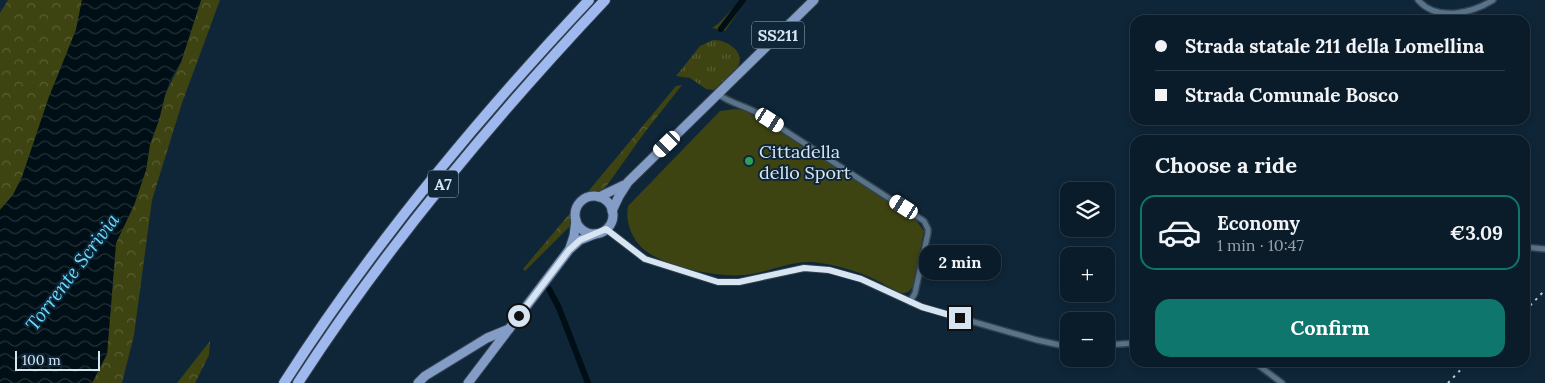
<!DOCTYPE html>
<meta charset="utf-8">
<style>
:root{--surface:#0a1c2a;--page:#132532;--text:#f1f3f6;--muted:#99a1a8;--line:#2a3a47;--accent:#0f766e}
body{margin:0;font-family:Lora,serif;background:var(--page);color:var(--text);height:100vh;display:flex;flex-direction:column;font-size:19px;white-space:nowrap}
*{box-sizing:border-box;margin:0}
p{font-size:16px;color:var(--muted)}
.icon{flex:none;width:28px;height:28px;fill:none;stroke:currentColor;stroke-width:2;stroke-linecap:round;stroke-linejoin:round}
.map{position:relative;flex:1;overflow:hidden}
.drawer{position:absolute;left:1130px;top:135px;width:400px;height:232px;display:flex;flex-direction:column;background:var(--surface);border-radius:15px;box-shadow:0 2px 8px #0003,0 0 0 1px var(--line)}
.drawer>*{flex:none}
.hud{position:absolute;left:1130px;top:15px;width:400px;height:110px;border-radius:15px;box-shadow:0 2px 8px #0003,0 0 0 1px var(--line);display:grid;align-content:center;height:110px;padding:0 25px;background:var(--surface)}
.controls{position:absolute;left:1060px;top:182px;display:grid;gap:10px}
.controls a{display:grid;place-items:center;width:55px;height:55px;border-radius:10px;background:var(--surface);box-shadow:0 2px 8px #0003,0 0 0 1px var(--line);font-size:25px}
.scale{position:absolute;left:15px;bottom:12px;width:85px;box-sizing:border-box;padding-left:5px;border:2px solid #d6e5f1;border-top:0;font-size:14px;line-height:18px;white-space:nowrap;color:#d6e5f1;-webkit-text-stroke:4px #0e2638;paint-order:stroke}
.end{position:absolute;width:22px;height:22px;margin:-11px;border:6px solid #d6e5f1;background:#111;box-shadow:0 0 0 2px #111}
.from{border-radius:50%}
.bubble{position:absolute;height:35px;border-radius:15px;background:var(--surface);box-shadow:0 2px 8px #0003,0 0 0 1px var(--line);font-size:16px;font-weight:800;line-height:35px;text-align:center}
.car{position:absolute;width:15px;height:30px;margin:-15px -8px;border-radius:6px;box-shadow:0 0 4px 1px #0007;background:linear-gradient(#fff 24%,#345 0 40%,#fff 0 76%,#345 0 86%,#fff 0)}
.hud b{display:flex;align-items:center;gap:18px;height:48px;font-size:19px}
.hud b+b{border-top:1px solid var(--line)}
.hud i{width:12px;height:12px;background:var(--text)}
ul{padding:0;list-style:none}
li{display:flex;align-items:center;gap:15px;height:75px;margin:0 10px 8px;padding:0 15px;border:2px solid var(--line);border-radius:15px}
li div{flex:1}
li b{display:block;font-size:19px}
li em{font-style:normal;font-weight:800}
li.on{border-color:var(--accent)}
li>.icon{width:45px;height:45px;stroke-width:1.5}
h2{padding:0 25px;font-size:22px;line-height:60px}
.cta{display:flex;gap:10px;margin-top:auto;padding:10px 25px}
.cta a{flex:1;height:58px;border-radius:15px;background:var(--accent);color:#fff;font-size:20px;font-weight:800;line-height:58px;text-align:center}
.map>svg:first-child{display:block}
.grass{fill:url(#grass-tufts)}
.forest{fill:url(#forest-crowns)}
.pitch{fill:#3e4312}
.water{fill:url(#water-waves)}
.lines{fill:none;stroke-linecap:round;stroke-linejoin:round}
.canal{stroke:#000e15;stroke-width:6}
.minor-casing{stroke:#334251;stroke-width:8}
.primary-casing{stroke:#334251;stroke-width:11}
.motorway-casing{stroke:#334251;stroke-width:12}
.minor{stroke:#597489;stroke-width:5}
.primary{stroke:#839dc6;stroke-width:9}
.motorway{stroke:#9fb9ef;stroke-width:10}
.rail{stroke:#becedb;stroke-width:2;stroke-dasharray:2.5 5;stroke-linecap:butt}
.route{stroke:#d6e5f1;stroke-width:6}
.leisure-dot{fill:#2e9e5b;stroke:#0e2638;stroke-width:2}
.labels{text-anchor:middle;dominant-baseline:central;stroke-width:4;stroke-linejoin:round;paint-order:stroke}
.shield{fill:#0e2638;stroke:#9aacba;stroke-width:1}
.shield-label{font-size:16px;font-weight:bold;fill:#d6e5f1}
.poi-label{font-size:18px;fill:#d6e5f1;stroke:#0e2638;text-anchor:start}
.water-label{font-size:19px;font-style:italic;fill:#67defe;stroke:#0e2638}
</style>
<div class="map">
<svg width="1545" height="383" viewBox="0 0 1545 383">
<defs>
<pattern id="grass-tufts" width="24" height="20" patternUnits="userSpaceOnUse" patternTransform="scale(1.25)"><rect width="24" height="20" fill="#3e4312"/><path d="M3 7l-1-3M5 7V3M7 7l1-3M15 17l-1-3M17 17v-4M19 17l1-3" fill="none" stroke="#595e35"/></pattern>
<pattern id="forest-crowns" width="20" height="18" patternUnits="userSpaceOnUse" patternTransform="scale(1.25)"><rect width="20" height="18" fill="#3e4312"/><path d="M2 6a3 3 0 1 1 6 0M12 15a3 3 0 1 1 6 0" fill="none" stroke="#595e35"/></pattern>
<pattern id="water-waves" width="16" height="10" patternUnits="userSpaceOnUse" patternTransform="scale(1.25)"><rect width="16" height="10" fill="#000e15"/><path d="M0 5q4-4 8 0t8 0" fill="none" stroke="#243138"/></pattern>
</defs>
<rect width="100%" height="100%" fill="#0e2638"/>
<!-- grass -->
<g class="grass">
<path d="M741,0H746L725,31L712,28L719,23Z"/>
<path d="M713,40C726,39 748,53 737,68L714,90L706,89L690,78L676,76L700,46Z"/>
</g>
<!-- forest -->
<g class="forest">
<path d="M8,0H82L76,30L49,97L22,177L13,195L0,210V13Z"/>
<path d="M201,0H220L182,103L152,200L134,335L122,383H92L107,354L116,243L134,205L146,170L150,144L159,120L165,95L181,62Z"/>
<path d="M682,85L645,132L600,195H587L586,194L676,86Z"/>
<path d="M571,212L574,222L525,271L523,269Z"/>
<path d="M210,341L209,355L195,383H177Z"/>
</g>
<!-- pitch -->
<path class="pitch" d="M735,109L743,110L757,117L915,219L924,231L913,286C910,291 908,293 902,293C892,290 884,283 874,279C855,270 833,264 812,262C789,261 767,273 744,275C718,278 661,266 642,248C631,237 625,221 628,206L720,111Z"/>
<!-- water -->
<path class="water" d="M82,0H201L181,62L171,78L165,95L159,120L150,144L146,170L134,205L116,243L107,354L92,383H0V210L13,195L22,177L49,97L76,30Z"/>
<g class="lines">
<!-- canal -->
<g class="canal">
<path d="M721,29L743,0"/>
<path d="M549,289L559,308L588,383"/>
</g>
<!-- minor casing -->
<g class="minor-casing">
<g id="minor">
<path d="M1418,0C1437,22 1472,13 1493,0"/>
<path d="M718,94C731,104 747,106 761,115L924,221L928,229V233L915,293L910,302"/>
<path d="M606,229L645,259L718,282H739L804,268L829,270L861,279L922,307L1037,340L1069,347"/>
<path d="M1525,247L1545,249"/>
<path d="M1106,345L1135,343"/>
<path d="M1254,362L1282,383"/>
</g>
</g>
<!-- primary casing -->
<g class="primary-casing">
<g id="primary">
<circle cx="594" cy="215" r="19"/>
<path d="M599,197L624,185"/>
<path d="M612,211L619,196L628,182L814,0"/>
<path d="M570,248L574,236L576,220"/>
<path d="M418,383L425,376L487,338L509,329"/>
<path d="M468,383L569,250L580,240L595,234"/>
</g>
</g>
<!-- motorway casing -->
<g class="motorway-casing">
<g id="motorway">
<path d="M284,383C372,245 477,119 589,0"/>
<path d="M298,383C387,245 493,119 605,0"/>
</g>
</g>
<!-- minor -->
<use href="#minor" class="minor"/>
<!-- primary -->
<use href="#primary" class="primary"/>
<!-- motorway -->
<use href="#motorway" class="motorway"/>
<!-- rail -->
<g class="rail">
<path d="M1525,311L1545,290"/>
<path d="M1448,383L1468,362"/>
</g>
</g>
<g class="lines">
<!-- route -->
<path class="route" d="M519,316L569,250L580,240L606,229L645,259L718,282H739L804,268L829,270L861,279L922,307L960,318"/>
</g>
<!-- markers -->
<circle class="leisure-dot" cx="749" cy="161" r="5"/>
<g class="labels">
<!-- shield labels -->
<g class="shield">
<rect x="752" y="21.5" width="52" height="27" rx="4"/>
<rect x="428" y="170.5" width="30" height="27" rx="4"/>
</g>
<g class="shield-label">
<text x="778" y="35">SS211</text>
<text x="443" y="184">A7</text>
</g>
<!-- poi labels -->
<g class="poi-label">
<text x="759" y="151">Cittadella<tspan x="759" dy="21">dello Sport</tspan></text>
</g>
<!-- water labels -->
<g class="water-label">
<text transform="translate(72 272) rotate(-53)">Torrente Scrivia</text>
</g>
</g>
</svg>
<div class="controls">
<a><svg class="icon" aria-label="layers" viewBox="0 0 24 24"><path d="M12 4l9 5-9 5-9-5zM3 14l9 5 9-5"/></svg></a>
<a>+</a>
<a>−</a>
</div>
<div class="scale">100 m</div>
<i class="end from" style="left:519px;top:316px"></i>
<i class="end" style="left:960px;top:318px"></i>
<div class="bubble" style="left:919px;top:245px;width:82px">2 min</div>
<i class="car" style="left:770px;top:120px;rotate:123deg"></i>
<i class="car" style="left:667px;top:144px;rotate:226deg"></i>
<i class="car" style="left:904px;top:207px;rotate:303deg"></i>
<div class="hud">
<b><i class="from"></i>Strada statale 211 della Lomellina</b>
<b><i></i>Strada Comunale Bosco</b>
</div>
<section class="drawer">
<h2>Choose a ride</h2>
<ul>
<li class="on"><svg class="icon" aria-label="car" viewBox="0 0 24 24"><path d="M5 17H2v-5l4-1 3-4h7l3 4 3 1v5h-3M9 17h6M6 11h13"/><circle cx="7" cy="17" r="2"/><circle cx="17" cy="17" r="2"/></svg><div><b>Economy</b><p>1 min · 10:47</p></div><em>€3.09</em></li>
</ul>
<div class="cta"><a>Confirm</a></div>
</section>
</div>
